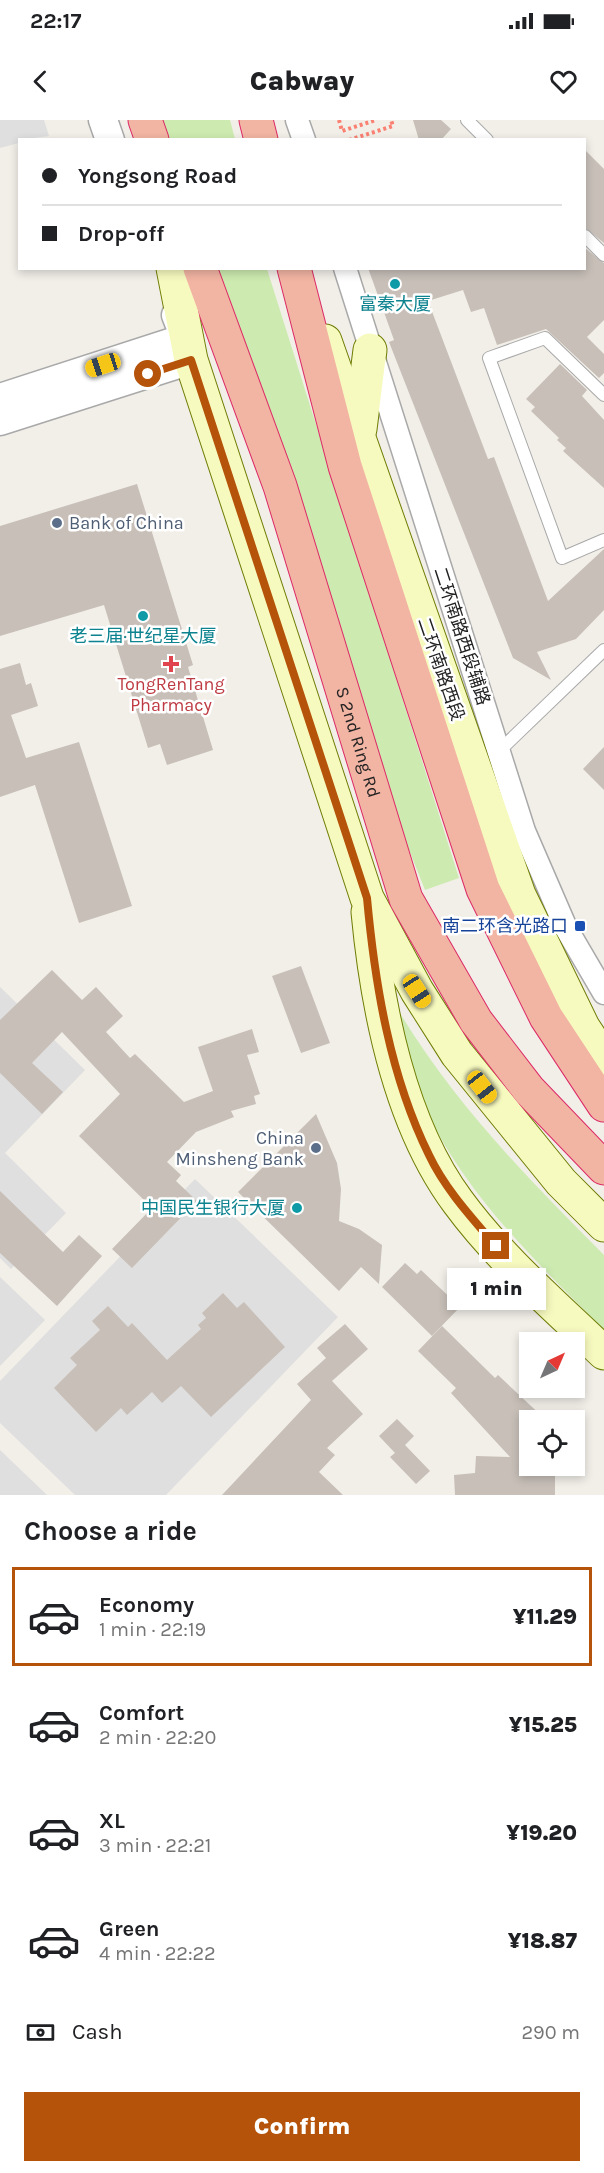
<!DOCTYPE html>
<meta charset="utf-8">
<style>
:root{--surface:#fff;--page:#f6f6f6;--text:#202124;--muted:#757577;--line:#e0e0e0;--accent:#b45309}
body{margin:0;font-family:Karla,"Noto Sans SC",sans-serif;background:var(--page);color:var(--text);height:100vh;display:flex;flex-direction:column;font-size:22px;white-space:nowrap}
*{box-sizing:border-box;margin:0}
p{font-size:20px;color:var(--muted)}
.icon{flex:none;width:33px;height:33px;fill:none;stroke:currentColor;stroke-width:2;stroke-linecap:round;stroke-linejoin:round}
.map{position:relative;height:1375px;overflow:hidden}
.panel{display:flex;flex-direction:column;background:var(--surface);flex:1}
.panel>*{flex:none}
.banner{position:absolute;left:18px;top:18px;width:568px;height:132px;border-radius:0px;box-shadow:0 3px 9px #0003;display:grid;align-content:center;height:132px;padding:0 24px;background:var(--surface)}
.needle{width:39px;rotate:44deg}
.buttons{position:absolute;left:519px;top:1212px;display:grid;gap:12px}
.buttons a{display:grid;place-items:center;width:66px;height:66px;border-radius:0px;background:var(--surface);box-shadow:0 3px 9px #0003;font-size:30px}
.end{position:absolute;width:27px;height:27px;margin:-14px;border:8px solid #b45309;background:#fff;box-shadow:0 0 0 3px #fff}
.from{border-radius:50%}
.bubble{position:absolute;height:42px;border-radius:0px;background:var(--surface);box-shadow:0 3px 9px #0003;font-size:20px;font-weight:800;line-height:42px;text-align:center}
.car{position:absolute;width:18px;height:36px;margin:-18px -9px;border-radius:8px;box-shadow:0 0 4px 2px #0007;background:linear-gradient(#f5c518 24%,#345 0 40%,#f5c518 0 76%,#345 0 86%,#f5c518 0)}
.banner b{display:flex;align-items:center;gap:21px;height:57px;font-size:22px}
.banner b+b{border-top:2px solid var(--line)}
.banner i{width:15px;height:15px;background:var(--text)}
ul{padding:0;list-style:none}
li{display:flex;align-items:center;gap:18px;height:99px;margin:0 12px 9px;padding:0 12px;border:3px solid transparent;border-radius:0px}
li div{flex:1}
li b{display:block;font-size:22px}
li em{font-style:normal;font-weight:800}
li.active{border-color:var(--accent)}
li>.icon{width:54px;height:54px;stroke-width:1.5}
h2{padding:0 24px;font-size:27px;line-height:72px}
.pay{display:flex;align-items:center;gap:15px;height:66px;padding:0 24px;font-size:22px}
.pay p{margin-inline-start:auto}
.cta{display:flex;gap:12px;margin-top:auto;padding:12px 24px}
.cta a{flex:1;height:69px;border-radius:0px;background:var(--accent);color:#fff;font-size:24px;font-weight:800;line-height:69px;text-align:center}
.status{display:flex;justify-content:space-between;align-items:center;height:42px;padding:0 30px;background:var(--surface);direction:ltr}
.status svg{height:16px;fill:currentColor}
header{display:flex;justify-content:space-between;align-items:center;height:78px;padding:0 24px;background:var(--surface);font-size:27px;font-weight:800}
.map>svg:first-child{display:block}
.residential{fill:#e0dfdf}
.grass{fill:#cdebb0}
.building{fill:#c7bfb8}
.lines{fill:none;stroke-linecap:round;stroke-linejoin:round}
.service-casing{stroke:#a9a9a9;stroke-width:14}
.minor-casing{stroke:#a9a9a9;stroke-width:25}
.tertiary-casing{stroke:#a9a9a9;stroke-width:31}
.secondary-casing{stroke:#707d05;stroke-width:35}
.trunk-casing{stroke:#dc2a67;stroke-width:35}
.path{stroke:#fa8072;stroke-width:4;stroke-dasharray:3 3;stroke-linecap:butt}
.service{stroke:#fff;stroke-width:12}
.minor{stroke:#fff;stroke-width:22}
.tertiary{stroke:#fff;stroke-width:28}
.secondary{stroke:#f7fabf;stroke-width:33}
.trunk{stroke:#f2b4a3;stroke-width:33}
.route{stroke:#b45309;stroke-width:8}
.culture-dot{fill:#0f9aa8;stroke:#fff;stroke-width:2}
.service-dot{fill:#5c6f8a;stroke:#fff;stroke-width:2}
.health-dot{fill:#e0444e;stroke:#fff;stroke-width:2}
.transit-dot{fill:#1a4fb4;stroke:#fff;stroke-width:2}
.labels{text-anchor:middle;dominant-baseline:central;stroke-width:5;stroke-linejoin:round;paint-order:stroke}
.culture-label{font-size:18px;fill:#0d838f;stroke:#fff}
.service-label{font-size:18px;fill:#4e5e75;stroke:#fff;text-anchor:start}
.street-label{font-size:18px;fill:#222;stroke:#fff}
.health-label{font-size:18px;fill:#be3a42;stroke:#fff}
.transit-label{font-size:18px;fill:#164399;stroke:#fff;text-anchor:end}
</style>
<div class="status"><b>22:17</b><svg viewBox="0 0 49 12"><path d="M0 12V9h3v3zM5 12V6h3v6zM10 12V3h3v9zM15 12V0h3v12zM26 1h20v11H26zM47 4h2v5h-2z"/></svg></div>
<header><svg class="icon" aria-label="back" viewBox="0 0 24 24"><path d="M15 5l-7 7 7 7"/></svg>Cabway<svg class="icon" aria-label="heart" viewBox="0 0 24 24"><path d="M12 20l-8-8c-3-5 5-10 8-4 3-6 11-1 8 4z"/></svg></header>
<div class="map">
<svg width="604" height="1375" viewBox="0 0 604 1375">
<rect width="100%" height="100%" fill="#f2efe9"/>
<!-- residential -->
<g class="residential">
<path d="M0,0H44L49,16L20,20L19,23L0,28Z"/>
<path d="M0,867L85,950L5,1033L66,1093L11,1149L0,1138Z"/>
<path d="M195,1059L338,1197L166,1375H75L0,1303V1261Z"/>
<path d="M0,1157L45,1200L0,1246Z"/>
<path d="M0,1330L47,1375H0Z"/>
</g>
<!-- grass -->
<g class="grass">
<path d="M161,0H230L235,19H169Z"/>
<path d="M215,149H267L459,758L425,770L390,682Z"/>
<path d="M394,883C450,979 526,1057 604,1135V1210C531,1136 452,1063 415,963C406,938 401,910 394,883Z"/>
</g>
<!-- building -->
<g class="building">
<path d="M413,0H441L451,9L441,20H419Z"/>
<path d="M585,30L604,49V123L585,108Z"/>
<path d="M585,128L604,143V200L587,217L604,234V253L599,258L546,209L497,225L484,188L471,192L463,170L428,181L488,339L494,337L548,481L604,429V490L576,519L537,532L551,560L513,538L389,222L394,220L368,148H585Z"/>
<path d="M560,244L587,270L582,276L604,300V368L563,331L566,328L557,320L559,318L531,291L535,287L526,279Z"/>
<path d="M137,364L193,545L188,547L213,630L167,645L160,624L148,628L104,485L0,516V406Z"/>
<path d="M20,543L26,565L31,563L38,586L11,595L26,638L79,622L132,786L79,803L35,665L0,677V549Z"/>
<path d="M604,627V670L583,649Z"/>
<path d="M301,846L330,923L301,933L272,856Z"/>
<path d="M52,850L82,880L96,867L123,896L106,912L130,938L135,934L184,982L213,971L198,927L252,909L259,932L247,935L260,974L254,976L256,984L231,991L234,997L196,1012L167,1042L181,1055L176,1061L197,1081L132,1148L112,1129L152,1088L79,1016L120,974L62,912L32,943L63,972L42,994L0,953V900Z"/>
<path d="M316,994L337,1043L341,1069L339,1101L359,1109L382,1125L379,1164L361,1147L339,1171L238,1072Z"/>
<path d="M0,1071L63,1132L79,1115L102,1136L57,1186L0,1133Z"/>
<path d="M405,1143L417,1154L421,1150L460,1187L432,1216L382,1167Z"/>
<path d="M223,1173L237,1188L244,1182L285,1227L211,1297L181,1266L162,1283L152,1272L127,1295L121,1288L96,1312L54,1268L77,1245L70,1238L100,1210L92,1201L108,1186L128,1207L132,1203L167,1240L201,1209L198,1205L206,1198L202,1193Z"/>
<path d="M345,1204L368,1229L332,1261L363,1294L327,1328L335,1335L319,1352L343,1375H222L311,1280L297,1264L326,1238L317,1228Z"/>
<path d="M442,1206L495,1258L498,1255L546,1300H530V1346H555V1375H455L454,1355L475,1353L476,1336L510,1337L451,1273L456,1268L418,1231Z"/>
<path d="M397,1299L414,1316L405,1325L430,1351L416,1364L390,1337L395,1333L379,1316Z"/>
</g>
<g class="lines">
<!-- service casing -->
<g class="service-casing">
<g id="service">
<path d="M467,0L487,20"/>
<path d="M585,116L604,135"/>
<path d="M604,275L545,218L489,238L562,438L604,420"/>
<path d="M498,632L604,530"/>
</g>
</g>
<!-- minor casing -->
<g class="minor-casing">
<g id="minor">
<path d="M297,0L304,20"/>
<path d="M345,148L524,711L566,808L604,873"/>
</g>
</g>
<!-- tertiary casing -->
<g class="tertiary-casing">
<g id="tertiary">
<path d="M103,0L110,20"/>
<path d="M0,278L185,218L176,195"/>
<path d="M0,301L191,240"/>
</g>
</g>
<!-- secondary casing -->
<g class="secondary-casing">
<g id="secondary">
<path d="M173,148L191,240L367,778L417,871L457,934L561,1062L604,1105"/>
<path d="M325,221L519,775L583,907L604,939"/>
<path d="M360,309L370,230"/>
<path d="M368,792C377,887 400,1004 458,1082C499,1138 554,1185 604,1233"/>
</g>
</g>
<!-- trunk casing -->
<g class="trunk-casing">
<g id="trunk">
<path d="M145,0L152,20"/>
<path d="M256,0L261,20"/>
<path id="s1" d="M200,148L280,366L406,779L476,901L529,970L604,1048"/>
<path d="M294,148L345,346L483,769L546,897L604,985"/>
</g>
</g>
<!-- path -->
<g class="path">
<path d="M339,0L342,11L376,0"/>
<path d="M349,20L393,6L391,0"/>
</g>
<!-- service -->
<use href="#service" class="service"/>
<!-- minor -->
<use href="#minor" class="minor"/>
<!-- tertiary -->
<use href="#tertiary" class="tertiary"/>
<!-- secondary -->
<use href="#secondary" class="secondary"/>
<!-- trunk -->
<use href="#trunk" class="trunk"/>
</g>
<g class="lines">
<!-- route -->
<path class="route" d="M148,254L191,240L367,778C375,865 390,956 429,1035C445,1069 472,1098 496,1126"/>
</g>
<!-- markers -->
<g class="culture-dot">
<circle cx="395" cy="164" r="6"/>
<circle cx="143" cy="496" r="6"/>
<circle cx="297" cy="1088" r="6"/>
</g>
<g class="service-dot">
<circle cx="57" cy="403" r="6"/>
<circle cx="316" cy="1028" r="6"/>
</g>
<path class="health-dot" d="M168 535h6v6h6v6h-6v6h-6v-6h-6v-6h6z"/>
<rect class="transit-dot" x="574" y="800" width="12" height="12" rx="3"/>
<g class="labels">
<!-- culture labels -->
<g class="culture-label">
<text x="395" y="184">富秦大厦</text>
<text x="143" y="516">老三届·世纪星大厦</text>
<text x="285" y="1088" text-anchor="end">中国民生银行大厦</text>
</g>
<!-- service labels -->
<g class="service-label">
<text x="69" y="403">Bank of China</text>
<text x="304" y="1018" text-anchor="end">China<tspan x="304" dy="21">Minsheng Bank</tspan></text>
</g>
<!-- street labels -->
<g class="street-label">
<text transform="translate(462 516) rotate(72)">二环南路西段辅路</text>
<text transform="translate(441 549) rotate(71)">二环南路西段</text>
<text stroke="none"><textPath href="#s1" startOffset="500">S 2nd Ring Rd</textPath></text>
</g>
<!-- health labels -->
<g class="health-label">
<text x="171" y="564">TongRenTang<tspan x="171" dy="21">Pharmacy</tspan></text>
</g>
<!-- transit labels -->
<g class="transit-label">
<text x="568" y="806">南二环含光路口</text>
</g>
</g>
</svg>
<div class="buttons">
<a><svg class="needle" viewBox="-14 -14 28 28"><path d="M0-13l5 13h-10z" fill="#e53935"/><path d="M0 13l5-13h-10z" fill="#757577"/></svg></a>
<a><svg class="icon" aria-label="locate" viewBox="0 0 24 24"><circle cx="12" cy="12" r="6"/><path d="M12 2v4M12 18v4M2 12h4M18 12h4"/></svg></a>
</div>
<i class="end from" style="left:148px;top:254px"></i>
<i class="end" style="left:496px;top:1126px"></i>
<div class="bubble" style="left:447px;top:1148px;width:99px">1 min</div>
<i class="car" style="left:103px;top:245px;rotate:252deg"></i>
<i class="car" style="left:417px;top:871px;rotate:147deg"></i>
<i class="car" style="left:482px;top:967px;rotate:142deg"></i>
<div class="banner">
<b><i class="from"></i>Yongsong Road</b>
<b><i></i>Drop-off</b>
</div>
</div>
<section class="panel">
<h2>Choose a ride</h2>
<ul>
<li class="active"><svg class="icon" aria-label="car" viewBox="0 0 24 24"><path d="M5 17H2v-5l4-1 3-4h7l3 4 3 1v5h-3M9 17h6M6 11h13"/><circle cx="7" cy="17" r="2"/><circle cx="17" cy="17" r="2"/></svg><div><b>Economy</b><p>1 min · 22:19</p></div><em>¥11.29</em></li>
<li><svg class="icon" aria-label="car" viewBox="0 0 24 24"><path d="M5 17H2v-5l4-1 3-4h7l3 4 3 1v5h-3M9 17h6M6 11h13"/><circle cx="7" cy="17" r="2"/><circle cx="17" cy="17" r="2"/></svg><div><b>Comfort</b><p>2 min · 22:20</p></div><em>¥15.25</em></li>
<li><svg class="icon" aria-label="car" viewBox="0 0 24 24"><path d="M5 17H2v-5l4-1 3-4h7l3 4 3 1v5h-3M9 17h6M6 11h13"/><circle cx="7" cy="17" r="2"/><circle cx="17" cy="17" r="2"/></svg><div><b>XL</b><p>3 min · 22:21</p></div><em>¥19.20</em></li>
<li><svg class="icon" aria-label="car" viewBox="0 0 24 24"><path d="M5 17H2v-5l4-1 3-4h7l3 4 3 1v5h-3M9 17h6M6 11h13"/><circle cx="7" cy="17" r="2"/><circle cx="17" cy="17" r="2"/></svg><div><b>Green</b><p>4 min · 22:22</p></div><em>¥18.87</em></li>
</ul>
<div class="pay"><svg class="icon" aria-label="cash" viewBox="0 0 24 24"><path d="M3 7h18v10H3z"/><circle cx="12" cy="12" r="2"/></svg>Cash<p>290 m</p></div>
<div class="cta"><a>Confirm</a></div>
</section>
